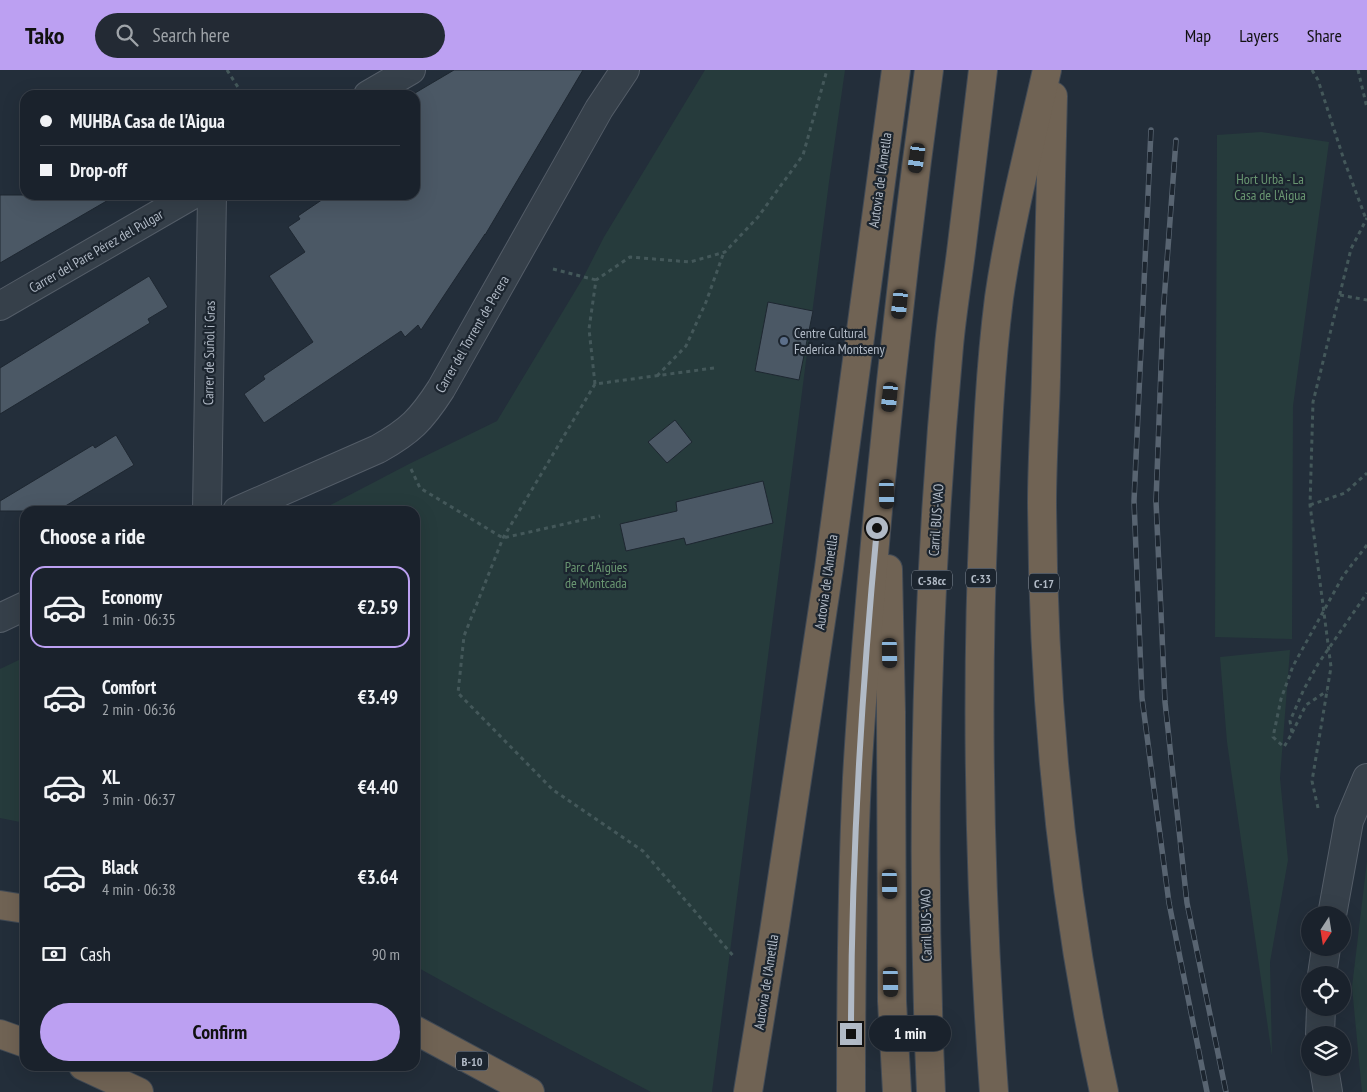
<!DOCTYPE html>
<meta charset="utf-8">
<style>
:root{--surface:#1a222c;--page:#232a34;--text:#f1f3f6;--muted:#9fa4a9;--line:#383f48;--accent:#bca0f2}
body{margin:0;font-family:"PT Sans Narrow",sans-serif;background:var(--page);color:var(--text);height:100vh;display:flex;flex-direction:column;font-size:19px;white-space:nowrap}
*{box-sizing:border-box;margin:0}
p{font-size:16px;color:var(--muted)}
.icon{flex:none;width:28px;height:28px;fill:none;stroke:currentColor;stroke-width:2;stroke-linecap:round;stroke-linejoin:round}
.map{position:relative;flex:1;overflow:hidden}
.sheet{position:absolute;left:20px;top:436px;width:400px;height:565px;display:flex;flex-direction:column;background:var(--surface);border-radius:15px;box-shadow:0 5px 20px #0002,0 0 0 1px var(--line)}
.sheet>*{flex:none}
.guide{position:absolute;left:20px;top:20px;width:400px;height:110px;border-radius:15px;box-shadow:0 5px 20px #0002,0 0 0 1px var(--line);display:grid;align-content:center;height:110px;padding:0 20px;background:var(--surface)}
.needle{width:32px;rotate:192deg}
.fabs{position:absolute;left:1301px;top:836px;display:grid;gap:10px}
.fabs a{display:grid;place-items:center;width:50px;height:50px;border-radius:50%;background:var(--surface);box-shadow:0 5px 20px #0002,0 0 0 1px var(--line);font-size:25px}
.end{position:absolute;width:22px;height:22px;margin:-11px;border:6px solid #b1bac6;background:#111;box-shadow:0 0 0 2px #111}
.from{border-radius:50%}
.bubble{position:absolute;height:35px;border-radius:18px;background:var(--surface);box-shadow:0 5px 20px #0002,0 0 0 1px var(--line);font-size:16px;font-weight:700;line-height:35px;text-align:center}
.car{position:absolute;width:15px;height:30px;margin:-15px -8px;border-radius:6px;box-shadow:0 0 4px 1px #0007;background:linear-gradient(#222 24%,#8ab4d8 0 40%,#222 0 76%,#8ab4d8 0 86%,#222 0)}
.guide b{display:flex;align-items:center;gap:18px;height:48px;font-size:19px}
.guide b+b{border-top:1px solid var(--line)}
.guide i{width:12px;height:12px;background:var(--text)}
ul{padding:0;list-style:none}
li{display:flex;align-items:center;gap:15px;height:82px;margin:0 10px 8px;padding:0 10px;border:2px solid transparent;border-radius:15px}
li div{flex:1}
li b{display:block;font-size:19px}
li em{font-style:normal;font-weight:700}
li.selected{border-color:var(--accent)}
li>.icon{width:45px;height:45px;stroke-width:1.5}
h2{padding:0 20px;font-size:22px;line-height:60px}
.pay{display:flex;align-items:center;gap:12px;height:55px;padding:0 20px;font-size:19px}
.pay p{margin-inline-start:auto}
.cta{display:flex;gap:10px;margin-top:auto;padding:10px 20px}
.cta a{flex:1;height:58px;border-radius:30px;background:var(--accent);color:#111;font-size:20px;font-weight:700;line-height:58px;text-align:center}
header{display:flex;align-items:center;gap:30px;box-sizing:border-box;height:70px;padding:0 25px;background:var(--accent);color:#111}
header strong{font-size:24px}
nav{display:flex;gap:28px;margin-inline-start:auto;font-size:18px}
.search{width:350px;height:45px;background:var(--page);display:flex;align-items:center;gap:12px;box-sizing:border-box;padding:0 18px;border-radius:28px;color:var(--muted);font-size:19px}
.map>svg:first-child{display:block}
.green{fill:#263b3c}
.building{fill:#4b5865;stroke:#1e2731}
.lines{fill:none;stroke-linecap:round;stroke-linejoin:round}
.street-casing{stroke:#545d68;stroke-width:30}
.highway-casing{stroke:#414a55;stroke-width:30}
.path{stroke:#44585a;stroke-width:3;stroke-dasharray:4 4;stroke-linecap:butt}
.street{stroke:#36404a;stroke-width:28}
.highway{stroke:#706354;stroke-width:28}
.rail-casing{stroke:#586471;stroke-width:5.5}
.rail{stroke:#1c252f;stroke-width:4;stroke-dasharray:11;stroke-linecap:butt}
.path-bridge{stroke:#44585a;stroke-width:3;stroke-dasharray:4 4;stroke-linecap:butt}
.route{stroke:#b1bac6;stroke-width:6}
.service-dot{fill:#5c6f8a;stroke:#1c252f;stroke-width:2}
.labels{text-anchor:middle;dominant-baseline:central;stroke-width:4.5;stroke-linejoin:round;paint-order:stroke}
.shield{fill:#1c252f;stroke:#848d99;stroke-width:1}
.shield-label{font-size:12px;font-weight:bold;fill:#b1bac6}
.park-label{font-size:14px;fill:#699671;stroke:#1c252f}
.street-label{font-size:14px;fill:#b1bac6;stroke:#1c252f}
.poi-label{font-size:14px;fill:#b1bac6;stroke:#1c252f;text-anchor:start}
</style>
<header>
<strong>Tako</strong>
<div class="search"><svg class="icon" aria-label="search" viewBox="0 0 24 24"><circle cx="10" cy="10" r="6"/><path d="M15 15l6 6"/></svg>Search here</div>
<nav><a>Map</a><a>Layers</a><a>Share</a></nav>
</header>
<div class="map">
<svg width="1367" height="1022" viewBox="0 0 1367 1022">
<rect width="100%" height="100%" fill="#232e3a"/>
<!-- green -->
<g class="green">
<path d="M705,0H845L829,112L712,1022H651L489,937L415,896V441H319L409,394L497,351L583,208L604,167Z"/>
<path d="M1261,62L1329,72L1293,336L1292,569L1215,567L1217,65Z"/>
<path d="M1290,580L1280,708L1288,790L1270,892L1272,986L1227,672L1220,587Z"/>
<path d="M25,587V753L0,748V599Z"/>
<path d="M1367,791V1022H1362L1352,917Z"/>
</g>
<!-- building -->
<g class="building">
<path d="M454,0H583L485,165V164L421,260L418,255L405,267L401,261L264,353L244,324L265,309L263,306L313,272L269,206L305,182L288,157L300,149L298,146L329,125H415V23Z"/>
<path d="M0,125H117L0,193Z"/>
<path d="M149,206L168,237L148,249L150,253L0,344V298Z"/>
<path d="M768,232L813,241L799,310L755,301Z"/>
<path d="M675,350L692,372L667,393L648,372Z"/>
<path d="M116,365L134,395L57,441H0V431L93,375L95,378Z"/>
<path d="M763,411L773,453L686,475L684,468L626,481L620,454L677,441L676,432Z"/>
</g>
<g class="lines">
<!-- street casing -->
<g class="street-casing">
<g id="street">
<path d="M368,25L411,0"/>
<path d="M0,236L192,125"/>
<path d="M207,441L212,125"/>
<path d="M237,441L378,379C410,361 421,350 441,319L599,39L625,0"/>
<path d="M0,548L25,536"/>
<path d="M1332,845L1349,751L1367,708"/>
<path d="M1322,905L1326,878"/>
<path d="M1320,965L1321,938"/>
<path d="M1324,998L1328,1022"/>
</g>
</g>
<!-- highway casing -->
<g class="highway-casing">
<g id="highway">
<path d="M1053,26C1051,120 1048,213 1046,307C1045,349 1042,391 1042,433C1043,633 1061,827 1104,1022"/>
<path d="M888,499L891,642L892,931L897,1022"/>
<path d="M0,835L25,839"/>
<path d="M415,960L530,1022"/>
<path d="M0,964L25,973"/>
<path d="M83,996L139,1022"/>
<path d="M748,1022L774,862L829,498L896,0"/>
<path d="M851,1022C851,917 852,812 857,708C862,618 870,529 878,440C892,293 909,146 929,0"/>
<path d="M931,1022C920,773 926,524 949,276C952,242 958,208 962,174C969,116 976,58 983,0"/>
<path d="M994,1022C980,830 975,636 984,444C987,371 990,299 999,228C1010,151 1030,75 1047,0"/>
</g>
</g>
<!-- path -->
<g class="path">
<path d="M227,0L243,25"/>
<path d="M1312,0L1318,10L1344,90L1366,149"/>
<path d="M1358,0L1367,38"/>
<path d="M553,199L596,210"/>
<path d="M1340,225L1367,230"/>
<path d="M714,298L595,314L503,468L464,566L458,623L553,720L643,781L735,888"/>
<path d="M657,306L686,276L706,232L724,182"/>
<path d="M595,314L589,259L596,210L630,187L690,192L725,182L758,147L803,85L827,0"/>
<path d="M411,399L420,418L503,468L600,446"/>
<path d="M1310,435L1345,423L1367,403"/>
<path d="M1292,663L1306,635L1327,621"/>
<path d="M1318,738L1312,711L1331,597L1310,435L1313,332L1351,179L1367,148"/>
</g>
<!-- street -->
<use href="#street" class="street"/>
<!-- highway -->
<use href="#highway" class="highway"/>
<!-- rail casing -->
<g class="rail-casing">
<g id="rail">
<path d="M1151,60L1134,431L1142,628L1169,833L1207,1022"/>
<path d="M1176,70L1163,245L1156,431L1165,632L1187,833L1226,1022"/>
</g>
</g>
<!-- rail -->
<use href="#rail" class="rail"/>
<!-- path-bridge -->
<path class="path-bridge" d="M1367,475L1343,506L1293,596L1281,629L1273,667L1284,677L1292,663L1290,651L1304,619L1318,594L1367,523"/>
</g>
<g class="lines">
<!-- route -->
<path class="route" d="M851,964C851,794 861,627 877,458"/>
</g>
<!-- markers -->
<circle class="service-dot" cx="784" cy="271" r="5"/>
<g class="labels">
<!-- shield labels -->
<g class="shield">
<rect x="966" y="498.5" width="30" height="19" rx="4"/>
<rect x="912" y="500.5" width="40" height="19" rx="4"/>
<rect x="1029" y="503.5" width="30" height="19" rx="4"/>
<rect x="456" y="981.5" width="32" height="19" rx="4"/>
</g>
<g class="shield-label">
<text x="981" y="508">C-33</text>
<text x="932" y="510">C-58cc</text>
<text x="1044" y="513">C-17</text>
<text x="472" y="991">B-10</text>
</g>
<!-- park labels -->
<g class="park-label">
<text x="1270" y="109">Hort Urbà - La<tspan x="1270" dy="16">Casa de l'Aigua</tspan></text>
<text x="596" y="497">Parc d'Aigües<tspan x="596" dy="16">de Montcada</tspan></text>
</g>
<!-- street labels -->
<g class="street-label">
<text transform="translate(880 110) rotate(-82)">Autovia de l'Ametlla</text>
<text transform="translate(96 181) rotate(-30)">Carrer del Pare Pérez del Pulgar</text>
<text transform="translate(472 264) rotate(-60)">Carrer del Torrent de Perera</text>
<text transform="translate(209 283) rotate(-89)">Carrer de Suñol i Gras</text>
<text transform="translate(936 450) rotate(-86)">Carril BUS-VAO</text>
<text transform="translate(826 512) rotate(-82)">Autovia de l'Ametlla</text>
<text transform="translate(926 855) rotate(-91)">Carril BUS-VAO</text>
<text transform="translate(766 912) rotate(-81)">Autovia de l'Ametlla</text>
</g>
<!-- poi labels -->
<g class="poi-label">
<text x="794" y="263">Centre Cultural<tspan x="794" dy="16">Federica Montseny</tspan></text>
</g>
</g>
</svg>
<div class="fabs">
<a><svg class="needle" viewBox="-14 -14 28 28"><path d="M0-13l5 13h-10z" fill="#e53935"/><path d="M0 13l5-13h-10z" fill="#9fa4a9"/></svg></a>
<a><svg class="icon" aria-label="locate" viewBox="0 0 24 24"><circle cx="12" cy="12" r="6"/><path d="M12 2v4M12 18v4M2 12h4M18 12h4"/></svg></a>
<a><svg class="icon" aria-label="layers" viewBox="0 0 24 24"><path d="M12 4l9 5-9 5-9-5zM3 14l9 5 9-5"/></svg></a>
</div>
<i class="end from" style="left:877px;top:458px"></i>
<i class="end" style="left:851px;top:964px"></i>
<div class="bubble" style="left:869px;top:946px;width:82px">1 min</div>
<i class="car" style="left:917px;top:88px;rotate:188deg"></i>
<i class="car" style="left:900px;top:234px;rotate:186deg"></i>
<i class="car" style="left:890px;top:327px;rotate:186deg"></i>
<i class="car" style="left:887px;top:424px;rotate:179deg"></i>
<i class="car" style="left:890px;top:583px;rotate:179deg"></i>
<i class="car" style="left:890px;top:814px;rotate:179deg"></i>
<i class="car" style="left:891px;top:912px;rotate:179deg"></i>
<div class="guide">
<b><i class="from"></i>MUHBA Casa de l'Aigua</b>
<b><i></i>Drop-off</b>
</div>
<section class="sheet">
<h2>Choose a ride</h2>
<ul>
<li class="selected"><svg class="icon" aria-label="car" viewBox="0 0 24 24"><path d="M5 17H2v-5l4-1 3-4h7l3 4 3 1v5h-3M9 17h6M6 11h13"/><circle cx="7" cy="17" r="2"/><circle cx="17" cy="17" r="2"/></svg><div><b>Economy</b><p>1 min · 06:35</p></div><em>€2.59</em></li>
<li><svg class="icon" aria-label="car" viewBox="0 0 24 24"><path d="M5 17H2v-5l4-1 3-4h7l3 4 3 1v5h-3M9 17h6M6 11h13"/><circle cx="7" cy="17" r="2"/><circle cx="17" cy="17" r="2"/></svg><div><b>Comfort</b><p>2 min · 06:36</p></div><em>€3.49</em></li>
<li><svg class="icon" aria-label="car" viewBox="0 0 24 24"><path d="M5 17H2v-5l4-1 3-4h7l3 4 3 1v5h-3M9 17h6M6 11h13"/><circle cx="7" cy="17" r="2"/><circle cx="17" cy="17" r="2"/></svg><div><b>XL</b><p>3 min · 06:37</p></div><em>€4.40</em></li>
<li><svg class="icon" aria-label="car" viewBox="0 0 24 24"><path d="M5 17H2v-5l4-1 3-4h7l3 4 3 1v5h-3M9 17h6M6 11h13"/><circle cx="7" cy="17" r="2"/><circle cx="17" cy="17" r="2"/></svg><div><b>Black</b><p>4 min · 06:38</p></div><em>€3.64</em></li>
</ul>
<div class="pay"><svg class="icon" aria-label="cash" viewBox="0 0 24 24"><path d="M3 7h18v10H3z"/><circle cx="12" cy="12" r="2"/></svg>Cash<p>90 m</p></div>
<div class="cta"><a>Confirm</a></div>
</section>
</div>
